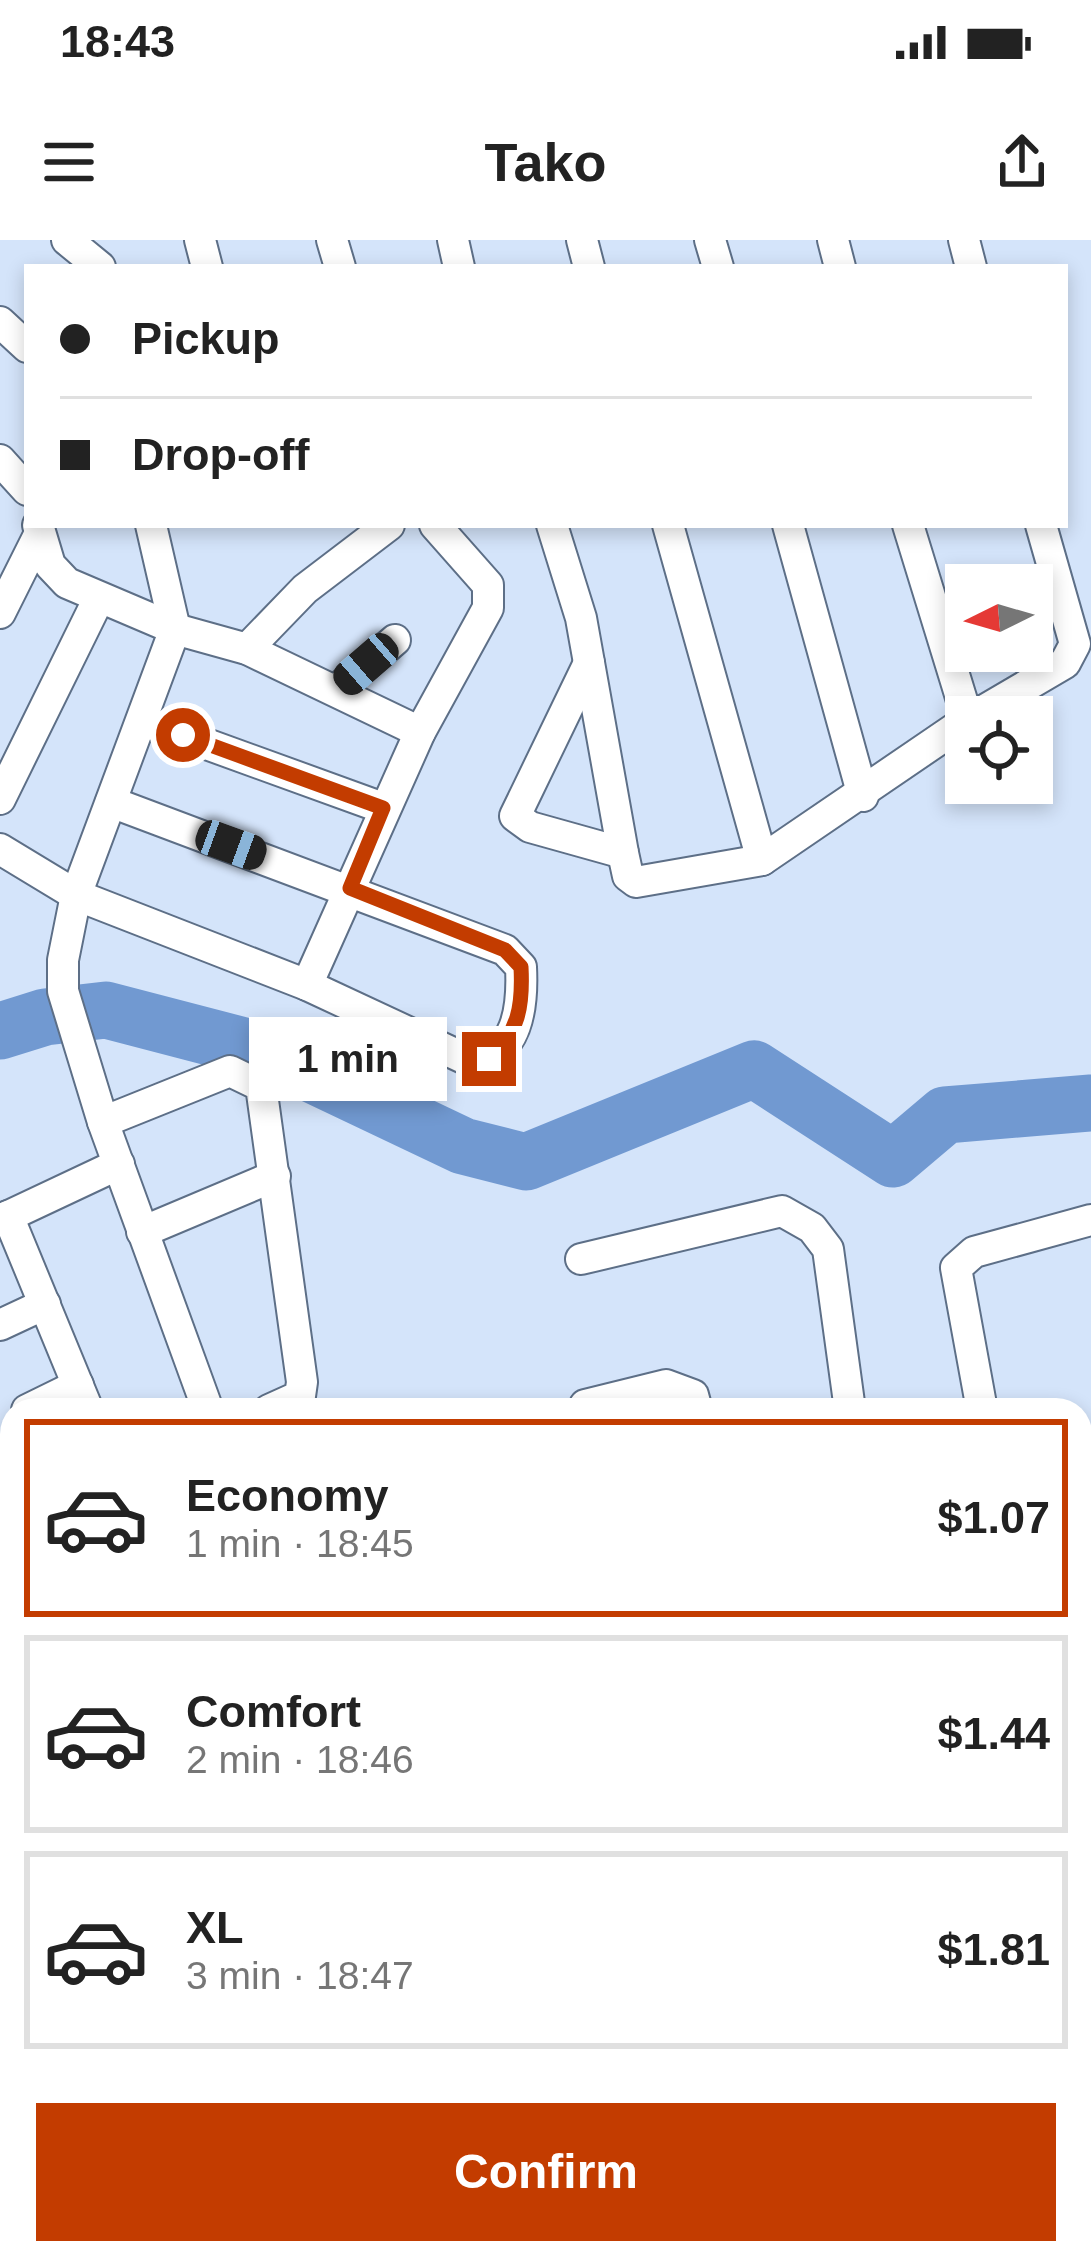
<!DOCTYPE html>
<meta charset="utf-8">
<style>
:root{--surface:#fff;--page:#f6f6f6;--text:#222;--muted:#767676;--line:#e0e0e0;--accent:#c33c00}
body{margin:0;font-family:Helvetica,sans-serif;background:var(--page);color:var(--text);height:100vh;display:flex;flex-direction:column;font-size:45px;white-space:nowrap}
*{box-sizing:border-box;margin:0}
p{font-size:39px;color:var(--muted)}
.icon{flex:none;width:66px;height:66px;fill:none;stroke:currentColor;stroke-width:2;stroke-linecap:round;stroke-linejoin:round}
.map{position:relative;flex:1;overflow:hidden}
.drawer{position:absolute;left:0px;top:1158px;width:1092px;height:867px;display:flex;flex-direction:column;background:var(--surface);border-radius:36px 36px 0 0;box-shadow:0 6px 18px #0003}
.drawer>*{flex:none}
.banner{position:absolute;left:24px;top:24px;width:1044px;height:264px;border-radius:0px;box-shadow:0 6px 18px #0003;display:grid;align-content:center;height:264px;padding:0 36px;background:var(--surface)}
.needle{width:78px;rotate:265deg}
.tools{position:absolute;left:945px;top:324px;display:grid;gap:24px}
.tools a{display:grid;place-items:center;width:108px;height:108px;border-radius:0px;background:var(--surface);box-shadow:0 6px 18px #0003;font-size:60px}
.end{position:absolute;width:54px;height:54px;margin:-27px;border:15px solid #c33c00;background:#fff;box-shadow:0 0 0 6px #fff}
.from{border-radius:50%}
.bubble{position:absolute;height:84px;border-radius:0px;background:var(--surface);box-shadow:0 6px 18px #0003;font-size:39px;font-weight:700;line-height:84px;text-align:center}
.car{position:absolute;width:36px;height:72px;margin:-36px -18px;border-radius:15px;box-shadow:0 0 9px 3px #0007;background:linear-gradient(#222 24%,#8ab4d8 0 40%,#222 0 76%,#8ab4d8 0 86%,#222 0)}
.banner b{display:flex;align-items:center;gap:42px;height:114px;font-size:45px}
.banner b+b{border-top:3px solid var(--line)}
.banner i{width:30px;height:30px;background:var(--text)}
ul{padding:21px 0 0;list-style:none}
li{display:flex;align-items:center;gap:36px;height:198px;margin:0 24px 18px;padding:0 12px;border:6px solid var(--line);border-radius:0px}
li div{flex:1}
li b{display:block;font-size:45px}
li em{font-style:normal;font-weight:700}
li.on{border-color:var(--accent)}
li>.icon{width:108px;height:108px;stroke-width:1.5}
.cta{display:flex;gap:24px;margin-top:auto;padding:24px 36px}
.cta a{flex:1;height:138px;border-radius:0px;background:var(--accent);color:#fff;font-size:48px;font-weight:700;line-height:138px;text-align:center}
.status{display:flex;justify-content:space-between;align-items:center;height:84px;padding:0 60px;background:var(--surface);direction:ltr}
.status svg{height:33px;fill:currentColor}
header{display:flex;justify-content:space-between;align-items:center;height:156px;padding:0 36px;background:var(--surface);font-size:54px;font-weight:700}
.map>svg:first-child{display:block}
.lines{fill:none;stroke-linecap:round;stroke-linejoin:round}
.river{stroke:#7199d1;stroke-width:57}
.building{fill:#d9b6ab;stroke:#947369;stroke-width:3;filter:url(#shadow)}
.minor-casing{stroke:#5d6f87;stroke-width:34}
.minor{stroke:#fff;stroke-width:30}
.route{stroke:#c33c00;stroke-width:15}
</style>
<div class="status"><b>18:43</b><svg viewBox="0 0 49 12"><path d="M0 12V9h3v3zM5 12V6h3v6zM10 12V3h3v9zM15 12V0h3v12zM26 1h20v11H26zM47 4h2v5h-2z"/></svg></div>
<header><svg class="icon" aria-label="menu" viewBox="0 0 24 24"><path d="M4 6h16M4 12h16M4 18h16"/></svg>Tako<svg class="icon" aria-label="share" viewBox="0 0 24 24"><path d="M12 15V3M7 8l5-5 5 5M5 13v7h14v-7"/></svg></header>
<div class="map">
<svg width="1091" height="2024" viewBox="0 0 1091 2024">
<defs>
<filter id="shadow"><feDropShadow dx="11" dy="-11" stdDeviation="3" flood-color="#0004"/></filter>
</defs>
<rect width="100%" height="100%" fill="#d4e4fa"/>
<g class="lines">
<!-- river -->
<path class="river" d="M0,791L45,777L106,770L263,811L463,906L526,922L754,829L893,919L945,875L1091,863"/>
</g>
<!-- building -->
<g class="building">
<path d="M1091,1903V1934L1082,1905Z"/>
<path d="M1091,1986V2019L1087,2021L1080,1990Z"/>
<path d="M89,2013H123L124,2021L90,2023Z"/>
<path d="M251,2013H296V2015L252,2018Z"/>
<path d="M343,2013L344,2024H302V2016Z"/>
<path d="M347,2013H382L383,2024H348Z"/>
<path d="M432,2013H459V2017L433,2019Z"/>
<path d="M511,2013H549L550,2024H512Z"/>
<path d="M578,2013H673V2024H640L639,2017L595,2024V2018L579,2019Z"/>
<path d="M713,2013H757V2014L715,2024Z"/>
<path d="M786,2013H826L830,2024H773L771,2018Z"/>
<path d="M837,2013H863L865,2021L840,2024Z"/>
<path d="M1019,2013L1022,2024H997L995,2018Z"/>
<path d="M1031,2013H1069L1072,2024H1035Z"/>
</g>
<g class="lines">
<!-- minor casing -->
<g class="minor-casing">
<g id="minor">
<path d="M67,0L100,27"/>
<path d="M200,0L207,27"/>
<path d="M332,0L340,27"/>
<path d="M453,0L459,27"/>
<path d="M582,0L589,27"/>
<path d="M710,0L718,27"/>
<path d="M833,0L840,27"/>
<path d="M964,0L971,27"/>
<path d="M0,82L27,107"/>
<path d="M0,220L27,250"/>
<path d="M38,285L50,325L67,343L175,389L247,409L420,492"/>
<path d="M151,285L175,389L76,655L63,720V751L103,882L208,1170"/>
<path d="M552,285L581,378L623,613L628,636L636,642L762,620L966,481"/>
<path d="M668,285L762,620"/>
<path d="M788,285L863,556"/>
<path d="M908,285L967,477"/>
<path d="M0,373L38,297"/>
<path d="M247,409L305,349L389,285"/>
<path d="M589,423L515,576L530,587L623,613"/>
<path d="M338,449L395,400"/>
<path d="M973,477L1065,423L1075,404L1041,285"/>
<path d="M143,481L383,568"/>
<path d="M0,559L99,358"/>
<path d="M0,609L76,655L307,745L470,821C518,817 523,767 521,727L505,710L111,562"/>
<path d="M307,745L420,492L488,368V345L435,285"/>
<path d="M103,882L230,831L261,846L302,1142L300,1156L269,1170"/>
<path d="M8,976L88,1170"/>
<path d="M0,980L119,924"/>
<path d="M142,992L275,936"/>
<path d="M581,1019L782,971L812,988L828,1009L850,1170"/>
<path d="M0,1085L45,1064"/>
<path d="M585,1165L666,1145L693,1155L697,1170"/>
<path d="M27,1170L78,1145"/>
<path d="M982,1170L956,1028L974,1012L1091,980"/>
<path d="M0,1259L12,1255"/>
<path d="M1080,1472L1091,1468"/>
<path d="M1080,1793L1091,1799"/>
<path d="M0,1884L11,1910L3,2024"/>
<path d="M1080,1949L1091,1945"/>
<path d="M69,2013L70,2024"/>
<path d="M559,2013L560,2024"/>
<path d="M883,2024L912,2013"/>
</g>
</g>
<!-- minor -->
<use href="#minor" class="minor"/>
</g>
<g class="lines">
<!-- route -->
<path class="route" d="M183,495L383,568L350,648L505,710L521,727C523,766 519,792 489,819"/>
</g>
</svg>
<div class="tools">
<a><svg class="needle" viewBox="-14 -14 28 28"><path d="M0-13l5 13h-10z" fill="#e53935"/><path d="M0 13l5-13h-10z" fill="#767676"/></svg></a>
<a><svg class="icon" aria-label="locate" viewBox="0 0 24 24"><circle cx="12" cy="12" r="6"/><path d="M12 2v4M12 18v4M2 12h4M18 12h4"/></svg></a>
</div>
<i class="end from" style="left:183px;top:495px"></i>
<i class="end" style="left:489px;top:819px"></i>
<div class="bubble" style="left:249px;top:777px;width:198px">1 min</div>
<i class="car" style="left:366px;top:424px;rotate:229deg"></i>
<i class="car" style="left:231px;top:605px;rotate:110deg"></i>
<div class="banner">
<b><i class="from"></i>Pickup</b>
<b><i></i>Drop-off</b>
</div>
<section class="drawer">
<ul>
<li class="on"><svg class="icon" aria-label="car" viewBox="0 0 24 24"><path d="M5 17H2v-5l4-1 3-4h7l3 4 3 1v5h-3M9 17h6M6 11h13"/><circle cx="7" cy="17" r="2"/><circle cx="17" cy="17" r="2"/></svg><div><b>Economy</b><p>1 min · 18:45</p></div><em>$1.07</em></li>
<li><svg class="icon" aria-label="car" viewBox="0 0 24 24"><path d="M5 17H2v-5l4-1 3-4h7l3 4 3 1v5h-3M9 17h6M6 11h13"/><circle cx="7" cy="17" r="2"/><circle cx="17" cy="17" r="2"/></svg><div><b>Comfort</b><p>2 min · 18:46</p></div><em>$1.44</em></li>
<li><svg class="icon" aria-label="car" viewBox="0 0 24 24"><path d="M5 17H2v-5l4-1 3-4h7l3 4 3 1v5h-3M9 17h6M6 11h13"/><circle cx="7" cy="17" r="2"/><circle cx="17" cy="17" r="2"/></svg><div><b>XL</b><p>3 min · 18:47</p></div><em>$1.81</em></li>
</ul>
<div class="cta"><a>Confirm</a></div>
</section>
</div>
